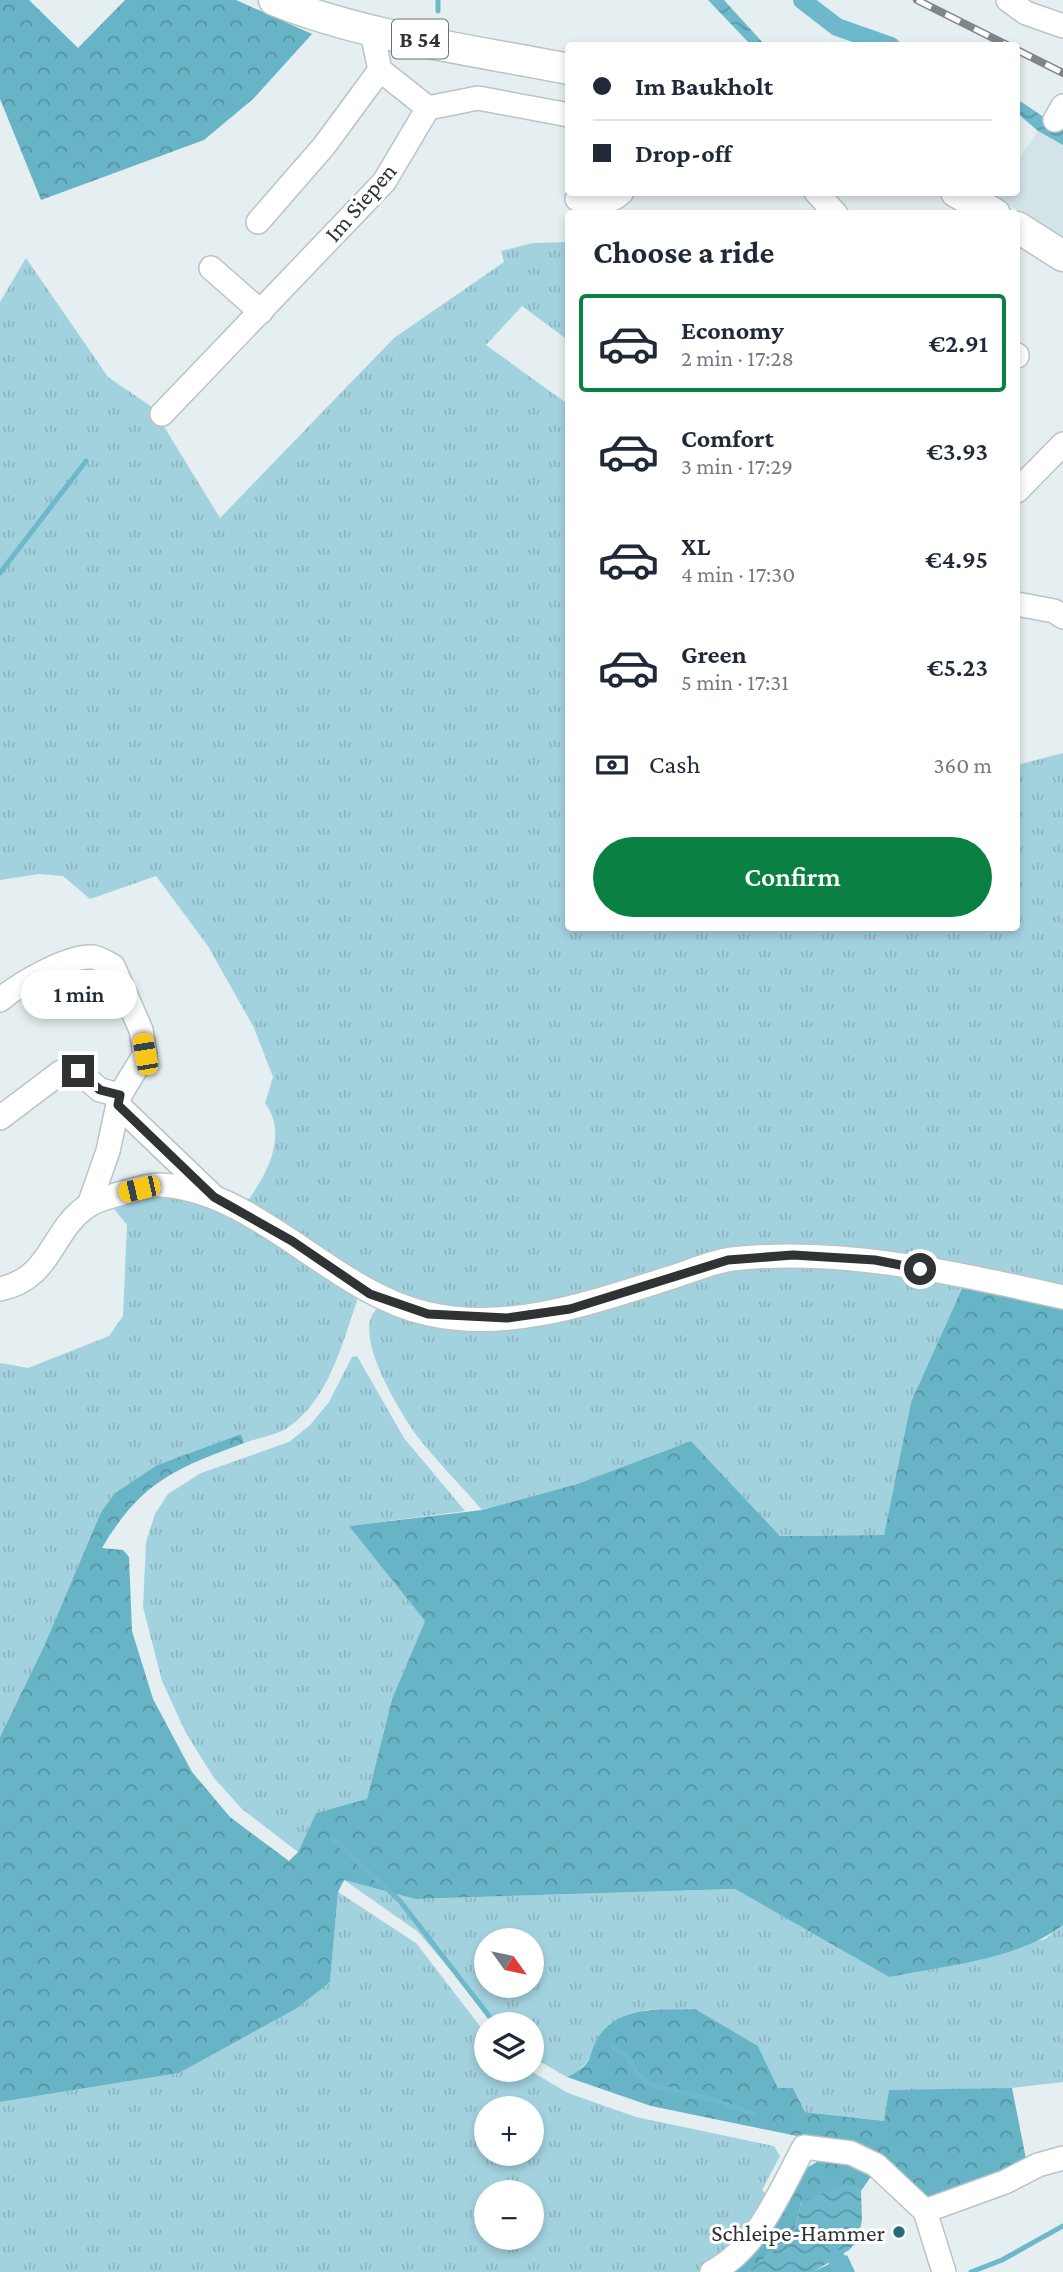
<!DOCTYPE html>
<meta charset="utf-8">
<style>
:root{--surface:#fff;--page:#f6f6f7;--text:#1f2937;--muted:#747a83;--line:#e0e1e3;--accent:#0b8043}
body{margin:0;font-family:"Crimson Pro",serif;background:var(--page);color:var(--text);height:100vh;display:flex;flex-direction:column;font-size:26px;white-space:nowrap}
*{box-sizing:border-box;margin:0}
p{font-size:23px;color:var(--muted)}
.icon{flex:none;width:38px;height:38px;fill:none;stroke:currentColor;stroke-width:2;stroke-linecap:round;stroke-linejoin:round}
.map{position:relative;flex:1;overflow:hidden}
.drawer{position:absolute;left:565px;top:210px;width:455px;height:721px;display:flex;flex-direction:column;background:var(--surface);border-radius:7px;box-shadow:0 4px 10px #0003}
.drawer>*{flex:none}
.banner{position:absolute;left:565px;top:42px;width:455px;height:154px;border-radius:7px;box-shadow:0 4px 10px #0003;display:grid;align-content:center;height:154px;padding:0 28px;background:var(--surface)}
.needle{width:46px;rotate:123deg}
.buttons{position:absolute;left:474px;top:1928px;display:grid;gap:14px}
.buttons a{display:grid;place-items:center;width:70px;height:70px;border-radius:50%;background:var(--surface);box-shadow:0 4px 10px #0003;font-size:35px}
.end{position:absolute;width:32px;height:32px;margin:-16px;border:9px solid #303334;background:#fff;box-shadow:0 0 0 4px #fff}
.from{border-radius:50%}
.bubble{position:absolute;height:49px;border-radius:24px;background:var(--surface);box-shadow:0 4px 10px #0003;font-size:23px;font-weight:600;line-height:49px;text-align:center}
.car{position:absolute;width:21px;height:42px;margin:-21px -10px;border-radius:9px;box-shadow:0 0 5px 2px #0007;background:linear-gradient(#f5c518 24%,#345 0 40%,#f5c518 0 76%,#345 0 86%,#f5c518 0)}
.banner b{display:flex;align-items:center;gap:24px;height:66px;font-size:26px}
.banner b+b{border-top:2px solid var(--line)}
.banner i{width:18px;height:18px;background:var(--text)}
ul{padding:0;list-style:none}
li{display:flex;align-items:center;gap:21px;height:98px;margin:0 14px 10px;padding:0 14px;border:4px solid transparent;border-radius:7px}
li div{flex:1}
li b{display:block;font-size:26px}
li em{font-style:normal;font-weight:600}
li.current{border-color:var(--accent)}
li>.icon{width:63px;height:63px;stroke-width:1.5}
h2{padding:0 28px;font-size:32px;line-height:84px}
.pay{display:flex;align-items:center;gap:18px;height:77px;padding:0 28px;font-size:26px}
.pay p{margin-inline-start:auto}
.button{display:flex;gap:14px;margin-top:auto;padding:14px 28px}
.button a{flex:1;height:80px;border-radius:42px;background:var(--accent);color:#fff;font-size:28px;font-weight:600;line-height:80px;text-align:center}
.map>svg:first-child{display:block}
.built{fill:#d3e4e9}
.grass{fill:url(#grass-tufts);fill-rule:evenodd}
.forest{fill:url(#forest-crowns)}
.water{fill:url(#water-waves)}
.lines{fill:none;stroke-linecap:round;stroke-linejoin:round}
.stream{stroke:#6db9cb;stroke-width:5}
.canal{stroke:#6db9cb;stroke-width:18}
.minor-casing{stroke:#bac3c5;stroke-width:26}
.major-casing{stroke:#bac3c5;stroke-width:33}
.minor{stroke:#fff;stroke-width:23}
.major{stroke:#fff;stroke-width:30}
.rail-casing{stroke:#808587;stroke-width:8}
.rail{stroke:#fff;stroke-width:5;stroke-dasharray:16;stroke-linecap:butt}
.route{stroke:#303334;stroke-width:9}
.poi-dot{fill:#276c7b;stroke:#fff;stroke-width:2.5}
.labels{text-anchor:middle;dominant-baseline:central;stroke-width:6;stroke-linejoin:round;paint-order:stroke}
.shield{fill:#fff;stroke:#6e7071;stroke-width:2}
.shield-label{font-size:23px;font-weight:bold;fill:#303334}
.street-label{font-size:24px;fill:#303334;stroke:#fff}
.poi-label{font-size:24px;fill:#303334;stroke:#fff;text-anchor:end}
</style>
<div class="map">
<svg width="1063" height="2272" viewBox="0 0 1063 2272">
<defs>
<pattern id="grass-tufts" width="24" height="20" patternUnits="userSpaceOnUse" patternTransform="scale(1.75)"><rect width="24" height="20" fill="#a3d2df"/><path d="M3 7l-1-3M5 7V3M7 7l1-3M15 17l-1-3M17 17v-4M19 17l1-3" fill="none" stroke="#8db5c0"/></pattern>
<pattern id="forest-crowns" width="20" height="18" patternUnits="userSpaceOnUse" patternTransform="scale(1.75)"><rect width="20" height="18" fill="#68b4c7"/><path d="M2 6a3 3 0 1 1 6 0M12 15a3 3 0 1 1 6 0" fill="none" stroke="#5693a2"/></pattern>
<pattern id="water-waves" width="16" height="10" patternUnits="userSpaceOnUse" patternTransform="scale(1.75)"><rect width="16" height="10" fill="#6db9cb"/><path d="M0 5q4-4 8 0t8 0" fill="none" stroke="#5a97a6"/></pattern>
</defs>
<rect width="100%" height="100%" fill="#e5eef0"/>
<!-- built -->
<path class="built" d="M1038,131L1063,145V236L993,196L996,193L1017,192V161Z"/>
<!-- grass -->
<g class="grass">
<path d="M569,242L566,261L569,264V341L522,306L486,345L569,405V928H1017V765L1063,753V1291L778,1249L522,1311L439,1309L390,1293L231,1200L249,1199C268,1172 288,1134 265,1103L273,1077L254,1028L208,946L156,876L90,899L63,876L39,874L0,880V302L26,258L108,377L152,407L220,518L394,338L504,262L501,251L533,243Z"/>
<path d="M168,1193C236,1208 298,1252 355,1290L357,1301C342,1344 329,1398 290,1426C278,1435 258,1438 244,1443L241,1434L157,1465L115,1493L101,1512L45,1644L0,1737V1363L28,1368L109,1336L123,1316L127,1225L112,1206L136,1196Z"/>
<path d="M799,1261L964,1284L911,1402L884,1535L780,1536L691,1441L577,1484L482,1510C461,1485 437,1462 417,1436C401,1414 344,1323 382,1306L474,1326L725,1268Z"/>
<path d="M357,1356L404,1438L465,1511L350,1526L425,1621L392,1699L367,1800L316,1813L298,1852L242,1809L214,1778L186,1733L162,1681L143,1607L146,1542L155,1514L168,1494L201,1473L289,1442L310,1425L329,1402L352,1357Z"/>
<path d="M344,1880L415,1899L735,1889L889,1977L1045,1939L1063,1925V2082L1012,2088L884,2121L805,2112L793,2088H778L758,2046L694,2009L645,2010L598,2038C592,2058 586,2067 567,2077L532,2057V2025H498L417,1931ZM486,1941H532V1986H486Z"/>
<path d="M338,1892L416,1943L486,2034V2070H529L568,2093L636,2117L774,2146L780,2156L762,2190L770,2198L721,2262L701,2272H0V2102L179,2073L330,1981ZM486,2109H532V2154H486ZM486,2193H532V2238H486Z"/>
</g>
<!-- forest -->
<g class="forest">
<path d="M0,0H29L78,48L125,0H236L312,34L253,99L204,140L41,200L0,99Z"/>
<path d="M964,1284L1063,1304V1925C1020,1959 943,1966 889,1977L735,1889L415,1899L344,1880L338,1892L330,1982L297,2008L179,2073L0,2102V1737L45,1644L101,1512L115,1493L157,1465L241,1434L244,1443C174,1469 141,1482 102,1548L123,1550L129,1557L132,1631L153,1699L192,1772L230,1817L289,1861L298,1852L316,1813L367,1799L392,1699L425,1621L349,1526L482,1510L577,1484L691,1441L780,1536L884,1535L911,1402Z"/>
<path d="M695,2009L758,2046L778,2088H793L805,2112L884,2121L889,2090L1012,2088L1027,2164L926,2201L850,2147L651,2106L567,2077C598,2061 585,2058 599,2036C621,2005 661,2010 695,2009Z"/>
<path d="M839,2158L874,2172L861,2191L855,2186L801,2202L794,2233L780,2245L748,2272H721L803,2170L817,2162Z"/>
<path d="M847,2255L855,2272H813Z"/>
</g>
<!-- water -->
<g class="water">
<path d="M708,0H724L765,45H751Z"/>
<path d="M1017,99L1063,130V145L1038,131L1017,113Z"/>
<path d="M846,2184L855,2186L861,2191L862,2220L858,2240L849,2250L813,2272H748L794,2233L801,2202Z"/>
</g>
<g class="lines">
<!-- stream -->
<g class="stream">
<path d="M438,11V0"/>
<path d="M0,573L86,461"/>
<path d="M333,1839L400,1901L496,2025"/>
<path d="M613,2047L628,2057L638,2075L653,2086L707,2098L754,2114"/>
<path d="M971,2272L1002,2260L1063,2226"/>
</g>
<!-- canal -->
<g class="canal">
<path d="M802,0L837,27L891,46"/>
<path d="M836,2258L843,2272"/>
</g>
<!-- minor casing -->
<g class="minor-casing">
<g id="minor">
<path d="M1008,0L1026,13L1063,26"/>
<path d="M371,28L380,70"/>
<path d="M428,108L478,98L569,115"/>
<path d="M1055,120L1063,106"/>
<path d="M816,192L836,214"/>
<path d="M577,199C594,203 609,205 622,192"/>
<path d="M258,222L324,146L380,70L428,108"/>
<path d="M211,268L261,312"/>
<path d="M1017,355V356"/>
<path d="M162,414L384,182L428,108"/>
<path d="M1017,491L1063,444"/>
<path d="M1017,604L1054,611L1063,617"/>
<path d="M0,1000C19,984 68,955 93,957C100,958 107,963 113,966L141,1030L145,1054L120,1095"/>
<path d="M118,1105L214,1197"/>
<path d="M0,1118L61,1072L78,1071L100,1090L120,1095L108,1151L89,1205"/>
<path d="M0,1289C53,1278 50,1230 89,1205C101,1198 119,1194 133,1190C142,1188 152,1184 161,1185C259,1191 334,1294 429,1314C509,1332 590,1303 666,1279C687,1273 710,1262 732,1259C843,1247 955,1273 1063,1297"/>
<path d="M925,2211L1005,2182L1038,2165L1063,2158"/>
<path d="M712,2272C758,2248 780,2191 804,2147L851,2153L876,2165L925,2211L944,2272"/>
</g>
</g>
<!-- major casing -->
<g class="major-casing">
<g id="major">
<path d="M274,0C365,37 473,50 569,69"/>
<path d="M956,192L995,214"/>
<path d="M1017,227L1063,256"/>
</g>
</g>
<!-- minor -->
<use href="#minor" class="minor"/>
<!-- major -->
<use href="#major" class="major"/>
<!-- rail casing -->
<g class="rail-casing">
<g id="rail">
<path d="M917,0L1009,46"/>
<path d="M1017,50L1063,73"/>
</g>
</g>
<!-- rail -->
<use href="#rail" class="rail"/>
</g>
<g class="lines">
<!-- route -->
<path class="route" d="M78,1071L100,1090L120,1095L118,1105L214,1197L292,1241L370,1294L428,1314L507,1318L570,1309L728,1260L793,1255L875,1260L920,1269"/>
</g>
<!-- markers -->
<circle class="poi-dot" cx="899" cy="2232" r="7"/>
<g class="labels">
<!-- shield labels -->
<rect class="shield" x="392" y="19.5" width="56" height="39" rx="5"/>
<g class="shield-label">
<text x="420" y="39">B 54</text>
</g>
<!-- street labels -->
<g class="street-label">
<text transform="translate(360 202) rotate(-49)">Im Siepen</text>
</g>
<!-- poi labels -->
<g class="poi-label">
<text x="885" y="2232">Schleipe-Hammer</text>
</g>
</g>
</svg>
<div class="buttons">
<a><svg class="needle" viewBox="-14 -14 28 28"><path d="M0-13l5 13h-10z" fill="#e53935"/><path d="M0 13l5-13h-10z" fill="#747a83"/></svg></a>
<a><svg class="icon" aria-label="layers" viewBox="0 0 24 24"><path d="M12 4l9 5-9 5-9-5zM3 14l9 5 9-5"/></svg></a>
<a>+</a>
<a>−</a>
</div>
<i class="end from" style="left:920px;top:1269px"></i>
<i class="end" style="left:78px;top:1071px"></i>
<div class="bubble" style="left:21px;top:970px;width:116px">1 min</div>
<i class="car" style="left:145px;top:1054px;rotate:350deg"></i>
<i class="car" style="left:139px;top:1189px;rotate:257deg"></i>
<div class="banner">
<b><i class="from"></i>Im Baukholt</b>
<b><i></i>Drop-off</b>
</div>
<section class="drawer">
<h2>Choose a ride</h2>
<ul>
<li class="current"><svg class="icon" aria-label="car" viewBox="0 0 24 24"><path d="M5 17H2v-5l4-1 3-4h7l3 4 3 1v5h-3M9 17h6M6 11h13"/><circle cx="7" cy="17" r="2"/><circle cx="17" cy="17" r="2"/></svg><div><b>Economy</b><p>2 min · 17:28</p></div><em>€2.91</em></li>
<li><svg class="icon" aria-label="car" viewBox="0 0 24 24"><path d="M5 17H2v-5l4-1 3-4h7l3 4 3 1v5h-3M9 17h6M6 11h13"/><circle cx="7" cy="17" r="2"/><circle cx="17" cy="17" r="2"/></svg><div><b>Comfort</b><p>3 min · 17:29</p></div><em>€3.93</em></li>
<li><svg class="icon" aria-label="car" viewBox="0 0 24 24"><path d="M5 17H2v-5l4-1 3-4h7l3 4 3 1v5h-3M9 17h6M6 11h13"/><circle cx="7" cy="17" r="2"/><circle cx="17" cy="17" r="2"/></svg><div><b>XL</b><p>4 min · 17:30</p></div><em>€4.95</em></li>
<li><svg class="icon" aria-label="car" viewBox="0 0 24 24"><path d="M5 17H2v-5l4-1 3-4h7l3 4 3 1v5h-3M9 17h6M6 11h13"/><circle cx="7" cy="17" r="2"/><circle cx="17" cy="17" r="2"/></svg><div><b>Green</b><p>5 min · 17:31</p></div><em>€5.23</em></li>
</ul>
<div class="pay"><svg class="icon" aria-label="cash" viewBox="0 0 24 24"><path d="M3 7h18v10H3z"/><circle cx="12" cy="12" r="2"/></svg>Cash<p>360 m</p></div>
<div class="button"><a>Confirm</a></div>
</section>
</div>
